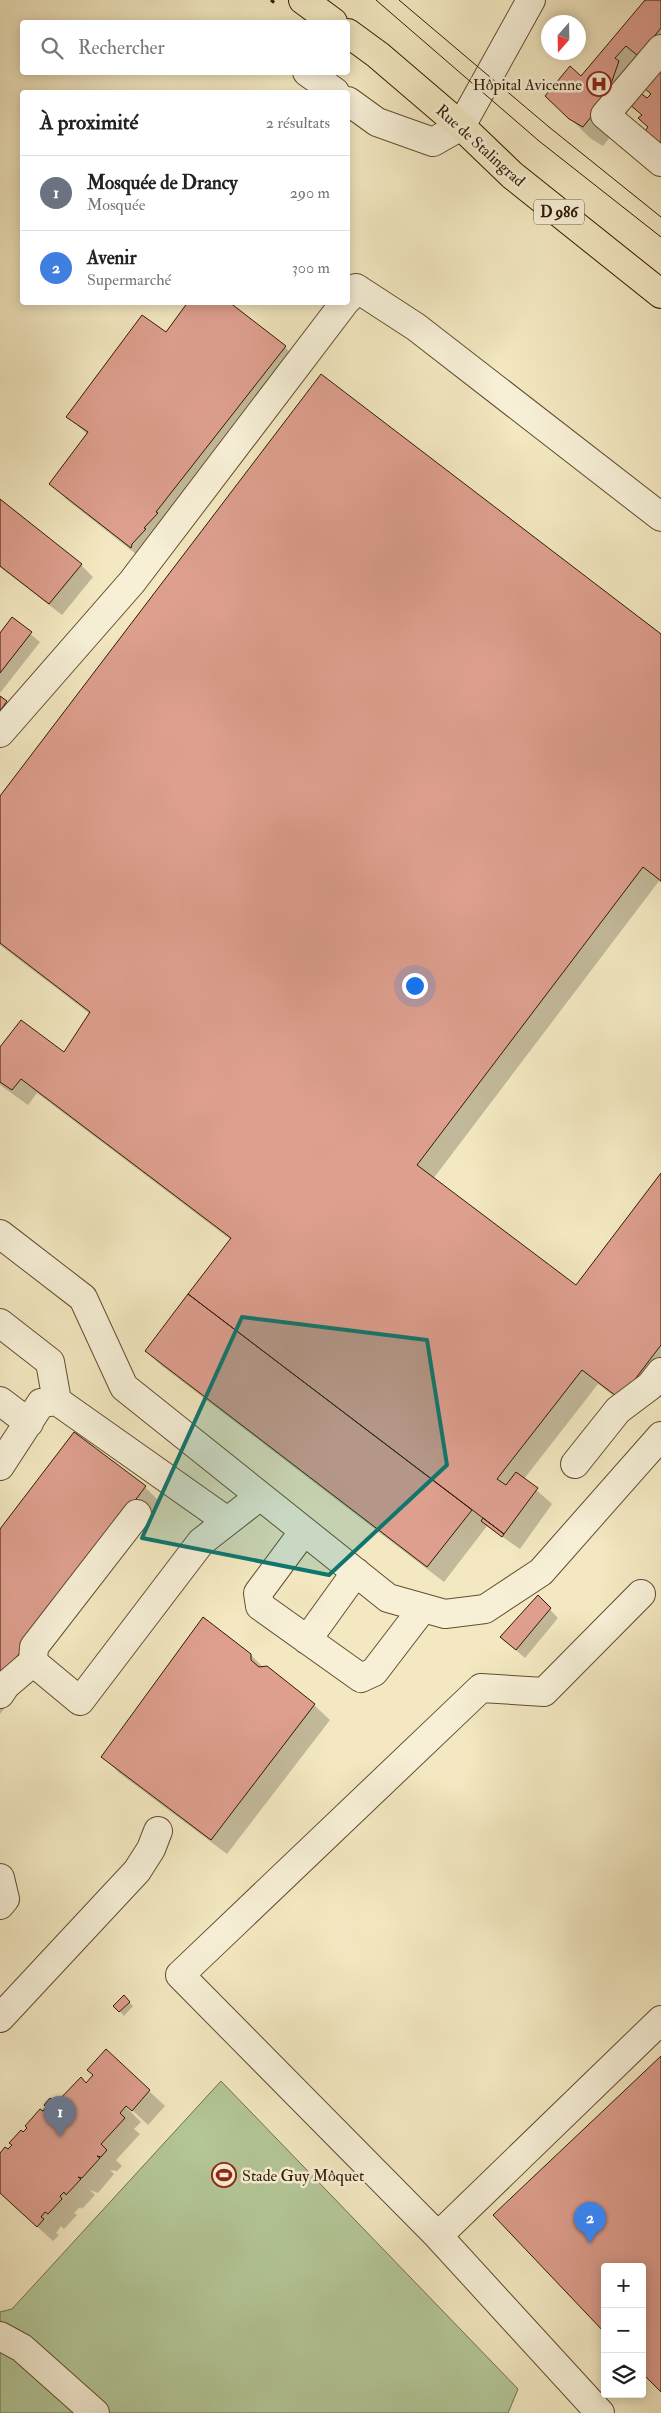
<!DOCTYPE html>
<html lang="fr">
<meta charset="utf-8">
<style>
:root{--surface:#fff;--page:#f2f2f2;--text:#222;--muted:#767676;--line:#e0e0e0;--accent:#db2777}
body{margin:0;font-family:"IM FELL Double Pica",serif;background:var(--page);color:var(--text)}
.controls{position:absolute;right:15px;bottom:15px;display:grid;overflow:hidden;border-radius:5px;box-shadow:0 2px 12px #0003}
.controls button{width:45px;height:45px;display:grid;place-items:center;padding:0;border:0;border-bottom:1px solid var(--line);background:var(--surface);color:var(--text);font:25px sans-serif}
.compass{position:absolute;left:541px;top:15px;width:45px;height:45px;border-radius:50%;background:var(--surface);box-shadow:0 2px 12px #0003;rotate:200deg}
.you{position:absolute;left:414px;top:985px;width:18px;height:18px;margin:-12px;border:4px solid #fff;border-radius:50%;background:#1a73e8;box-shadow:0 0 0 8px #1a73e833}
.badge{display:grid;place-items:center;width:32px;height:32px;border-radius:50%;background:var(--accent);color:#fff;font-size:16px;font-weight:700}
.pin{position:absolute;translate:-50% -41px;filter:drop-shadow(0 1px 2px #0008)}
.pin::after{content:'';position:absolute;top:26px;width:18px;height:15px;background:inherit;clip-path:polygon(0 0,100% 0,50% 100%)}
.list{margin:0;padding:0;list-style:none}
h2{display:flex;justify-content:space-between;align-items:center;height:65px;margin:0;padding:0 20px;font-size:21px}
h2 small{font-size:16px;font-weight:400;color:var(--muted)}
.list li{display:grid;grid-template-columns:32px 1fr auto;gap:15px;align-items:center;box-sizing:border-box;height:75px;padding:0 20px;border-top:1px solid var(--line)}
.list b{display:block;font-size:19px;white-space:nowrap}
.list p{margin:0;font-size:16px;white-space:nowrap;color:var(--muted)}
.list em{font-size:16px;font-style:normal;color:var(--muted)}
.icon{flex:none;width:28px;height:28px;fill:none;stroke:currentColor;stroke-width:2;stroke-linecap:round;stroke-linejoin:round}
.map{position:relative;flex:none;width:661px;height:2413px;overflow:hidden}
.search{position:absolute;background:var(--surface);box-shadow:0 2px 12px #0003;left:20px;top:20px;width:330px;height:55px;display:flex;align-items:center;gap:12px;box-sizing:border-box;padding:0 18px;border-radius:5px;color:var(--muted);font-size:19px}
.panel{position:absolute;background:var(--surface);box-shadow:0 2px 12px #0003;left:20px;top:90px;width:330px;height:215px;border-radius:5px}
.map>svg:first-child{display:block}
.green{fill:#b4c798;stroke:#72714c}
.shadow{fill:#0003}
.building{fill:#de9f8f;stroke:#311b00}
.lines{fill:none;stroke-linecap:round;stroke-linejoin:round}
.minor-casing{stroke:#624e30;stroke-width:30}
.major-casing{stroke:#311b00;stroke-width:30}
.path{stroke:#311b00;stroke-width:3;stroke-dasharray:4 2.5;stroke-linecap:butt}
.minor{stroke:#f7f0d7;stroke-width:28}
.major{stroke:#f3e8c1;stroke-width:28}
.tram{stroke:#311b00;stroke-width:1}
.marked{fill:#0f766e;fill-opacity:0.2;stroke:#0f766e;stroke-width:4;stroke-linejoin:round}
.labels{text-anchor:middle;stroke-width:5;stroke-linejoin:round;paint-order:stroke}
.shield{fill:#f7f0d7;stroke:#6c5b40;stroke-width:1}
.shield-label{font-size:15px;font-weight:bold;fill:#311b00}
.poi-label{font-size:16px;fill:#311b00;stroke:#f7f0d7;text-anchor:end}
.street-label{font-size:16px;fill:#311b00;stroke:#f7f0d7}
</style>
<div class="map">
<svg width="661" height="2413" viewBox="0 0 661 2413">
<rect width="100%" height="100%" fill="#f3e8c1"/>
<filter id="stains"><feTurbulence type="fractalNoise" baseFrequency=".004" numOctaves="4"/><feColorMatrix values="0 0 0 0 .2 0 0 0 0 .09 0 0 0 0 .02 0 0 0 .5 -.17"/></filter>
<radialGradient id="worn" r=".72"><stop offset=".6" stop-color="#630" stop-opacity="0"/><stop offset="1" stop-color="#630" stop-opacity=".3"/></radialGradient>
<path class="green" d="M221,2081L518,2389L508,2413H0V2312L12,2309Z"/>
<path class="shadow" d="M646,0H661V146L643,115L647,100L652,94L638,82L625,118L603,146L590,138L547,96L582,78Z
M166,333L284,346L299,361L146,562L66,499L50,483L88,435L67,416Z
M0,501L81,565L93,577L62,615L0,567Z
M12,619L40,642L0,693V635Z
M661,635V883L659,881L433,1179L576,1287L661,1175V1380L636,1413L598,1384L524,1479L552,1504L520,1549L487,1526L444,1582L162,1366L146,1351L231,1240L37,1093L28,1105L0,1085V1049L65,1053L90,1014L0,945V798Z
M0,698L15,711L0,730Z
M145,1487L160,1502L0,1714V1531Z
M538,1597L558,1618L525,1658L501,1637Z
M251,1655L264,1668L314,1705L330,1720L227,1854L118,1772L103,1756Z
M124,1997L133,2006L124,2016L115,2006Z
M106,2051L165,2106L148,2125L128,2106L126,2107L141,2122L134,2129L140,2134L116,2160L122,2166L117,2171L110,2170L114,2174L98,2193L90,2190L95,2195L82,2209L80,2207L74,2213L77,2215L64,2229L61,2226L56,2233L59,2235L53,2241L0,2193V2155L8,2151L43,2113L86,2084L94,2076Z"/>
<path class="building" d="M645,0H661V28L638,56L626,46L615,58L619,61L606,98L583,127L569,119L545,96L570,66L581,76Z
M661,66V144L645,131L648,127L638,118L642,115L629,104L639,92L647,98L651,94L643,87Z
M188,302H229L286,346L156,512L158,513L144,528L146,529L132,544L131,548L49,484L88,432L66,417L142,315L166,332Z
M321,374L661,634V881L643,867L417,1165L576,1285L661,1173V1345L620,1399L582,1370L497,1479L506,1485L516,1472L538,1488L504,1534L188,1294L231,1238L21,1079L12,1090L0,1082V1047L21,1020L64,1052L90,1012L0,943V796Z
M0,499L82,564L49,604L0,566Z
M12,617L32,632L0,673V633Z
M0,696L7,701L0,711Z
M188,1294L472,1510L427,1567L145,1351Z
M74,1432L146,1486L0,1679V1529Z
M483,1518L504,1534L502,1537L481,1521Z
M538,1595L551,1608L516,1650L500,1637Z
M203,1617L251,1654V1660L259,1667L267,1666L315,1704L211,1840L101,1757Z
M124,1995L130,2002L119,2012L113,2006Z
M106,2049L150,2090L132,2111L126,2106L120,2113L125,2118L101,2144L107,2150L101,2157L97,2156L100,2158L82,2178L78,2177L81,2179L66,2195L64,2192L60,2196L62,2199L48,2214L45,2212L41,2217L44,2219L37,2227L0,2193V2153L5,2147L8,2149L12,2145L9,2143L21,2130L23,2132L27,2128L25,2126L40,2109L43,2111L46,2107L44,2105L50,2098L56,2103L81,2077L86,2083L93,2075L87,2070Z
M661,2056V2392L642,2373V2267H605V2333L493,2215Z"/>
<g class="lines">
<defs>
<path id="minor" d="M661,49L605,115L661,162
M307,72L335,92
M348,101L377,122L433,142L461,126L531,0
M348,299L356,288L416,327L661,517
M0,733L132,582L345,302
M0,1234L83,1298L124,1387L388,1598L445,1614L485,1609L541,1572L661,1436
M0,1323L50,1362L57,1401
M0,1401L29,1423
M575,1464L618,1410L650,1386L661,1372
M0,1466L41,1403L57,1401L227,1521
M137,1514L34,1647L33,1662L80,1701L201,1542L260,1496
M304,1531L258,1593L260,1606L361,1678L374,1672L423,1608
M307,1640L356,1572
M0,1694L6,1685L33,1662
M0,1878L5,1899L0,1905
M0,2018L137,1871L151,1849L158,1831
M438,2236L661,2020
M0,2336L22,2348L95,2413
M600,2413L438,2236L180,1975L481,1688L544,1692L641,1594"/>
<path id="major" d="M303,0L333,22
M348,33L378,55L461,126L512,175L661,294"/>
</defs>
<use href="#minor" class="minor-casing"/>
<use href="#major" class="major-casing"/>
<path class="path" d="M271,0L276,4"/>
<use href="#minor" class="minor"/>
<use href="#major" class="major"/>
<path class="tram" d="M376,0L539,141L661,237
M399,0L549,127L661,217"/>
</g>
<path class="marked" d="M242,1317L427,1340L447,1465L329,1575L142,1538Z"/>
<defs>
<symbol id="hospital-ring" viewBox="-11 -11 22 22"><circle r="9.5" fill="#f7f0d7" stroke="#8f2418" stroke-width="1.5"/><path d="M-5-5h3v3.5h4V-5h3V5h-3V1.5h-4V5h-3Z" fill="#8f2418"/></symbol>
<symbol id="stadium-ring" viewBox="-11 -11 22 22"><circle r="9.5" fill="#f7f0d7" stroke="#8f2418" stroke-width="1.5"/><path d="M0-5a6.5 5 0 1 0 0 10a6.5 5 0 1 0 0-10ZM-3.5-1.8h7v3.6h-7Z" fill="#8f2418"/></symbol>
</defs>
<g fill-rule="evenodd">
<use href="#hospital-ring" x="585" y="70" width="28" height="28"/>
<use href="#stadium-ring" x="210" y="2161" width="28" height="28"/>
</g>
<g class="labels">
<rect class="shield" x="534" y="199.5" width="50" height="25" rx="4"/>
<g class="shield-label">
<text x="559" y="217">D 986</text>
</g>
<g class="poi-label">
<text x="582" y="90">Hôpital Avicenne</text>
<text x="242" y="2181" text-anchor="start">Stade Guy Môquet</text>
</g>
<g class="street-label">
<text transform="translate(481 145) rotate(42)" y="6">Rue de Stalingrad</text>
</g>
</g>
<rect width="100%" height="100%" filter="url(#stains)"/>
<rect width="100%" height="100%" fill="url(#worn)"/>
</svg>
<div class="controls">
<button>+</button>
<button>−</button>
<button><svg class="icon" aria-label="layers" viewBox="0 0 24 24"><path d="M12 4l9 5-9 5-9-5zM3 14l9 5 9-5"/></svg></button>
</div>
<svg class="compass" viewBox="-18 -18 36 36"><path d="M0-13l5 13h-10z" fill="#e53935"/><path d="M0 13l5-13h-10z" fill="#767676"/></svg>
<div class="you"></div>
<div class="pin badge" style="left:60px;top:2137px;background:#6b7280">1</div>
<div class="pin badge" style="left:590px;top:2243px;background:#3f7fe0">2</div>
<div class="search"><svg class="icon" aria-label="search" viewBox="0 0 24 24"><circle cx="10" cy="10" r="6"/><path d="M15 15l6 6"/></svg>Rechercher</div>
<section class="panel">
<h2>À proximité<small>2 résultats</small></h2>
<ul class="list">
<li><span class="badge" style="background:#6b7280">1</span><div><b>Mosquée de Drancy</b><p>Mosquée</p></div><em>290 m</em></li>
<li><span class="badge" style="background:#3f7fe0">2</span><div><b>Avenir</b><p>Supermarché</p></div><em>300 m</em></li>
</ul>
</section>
</div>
